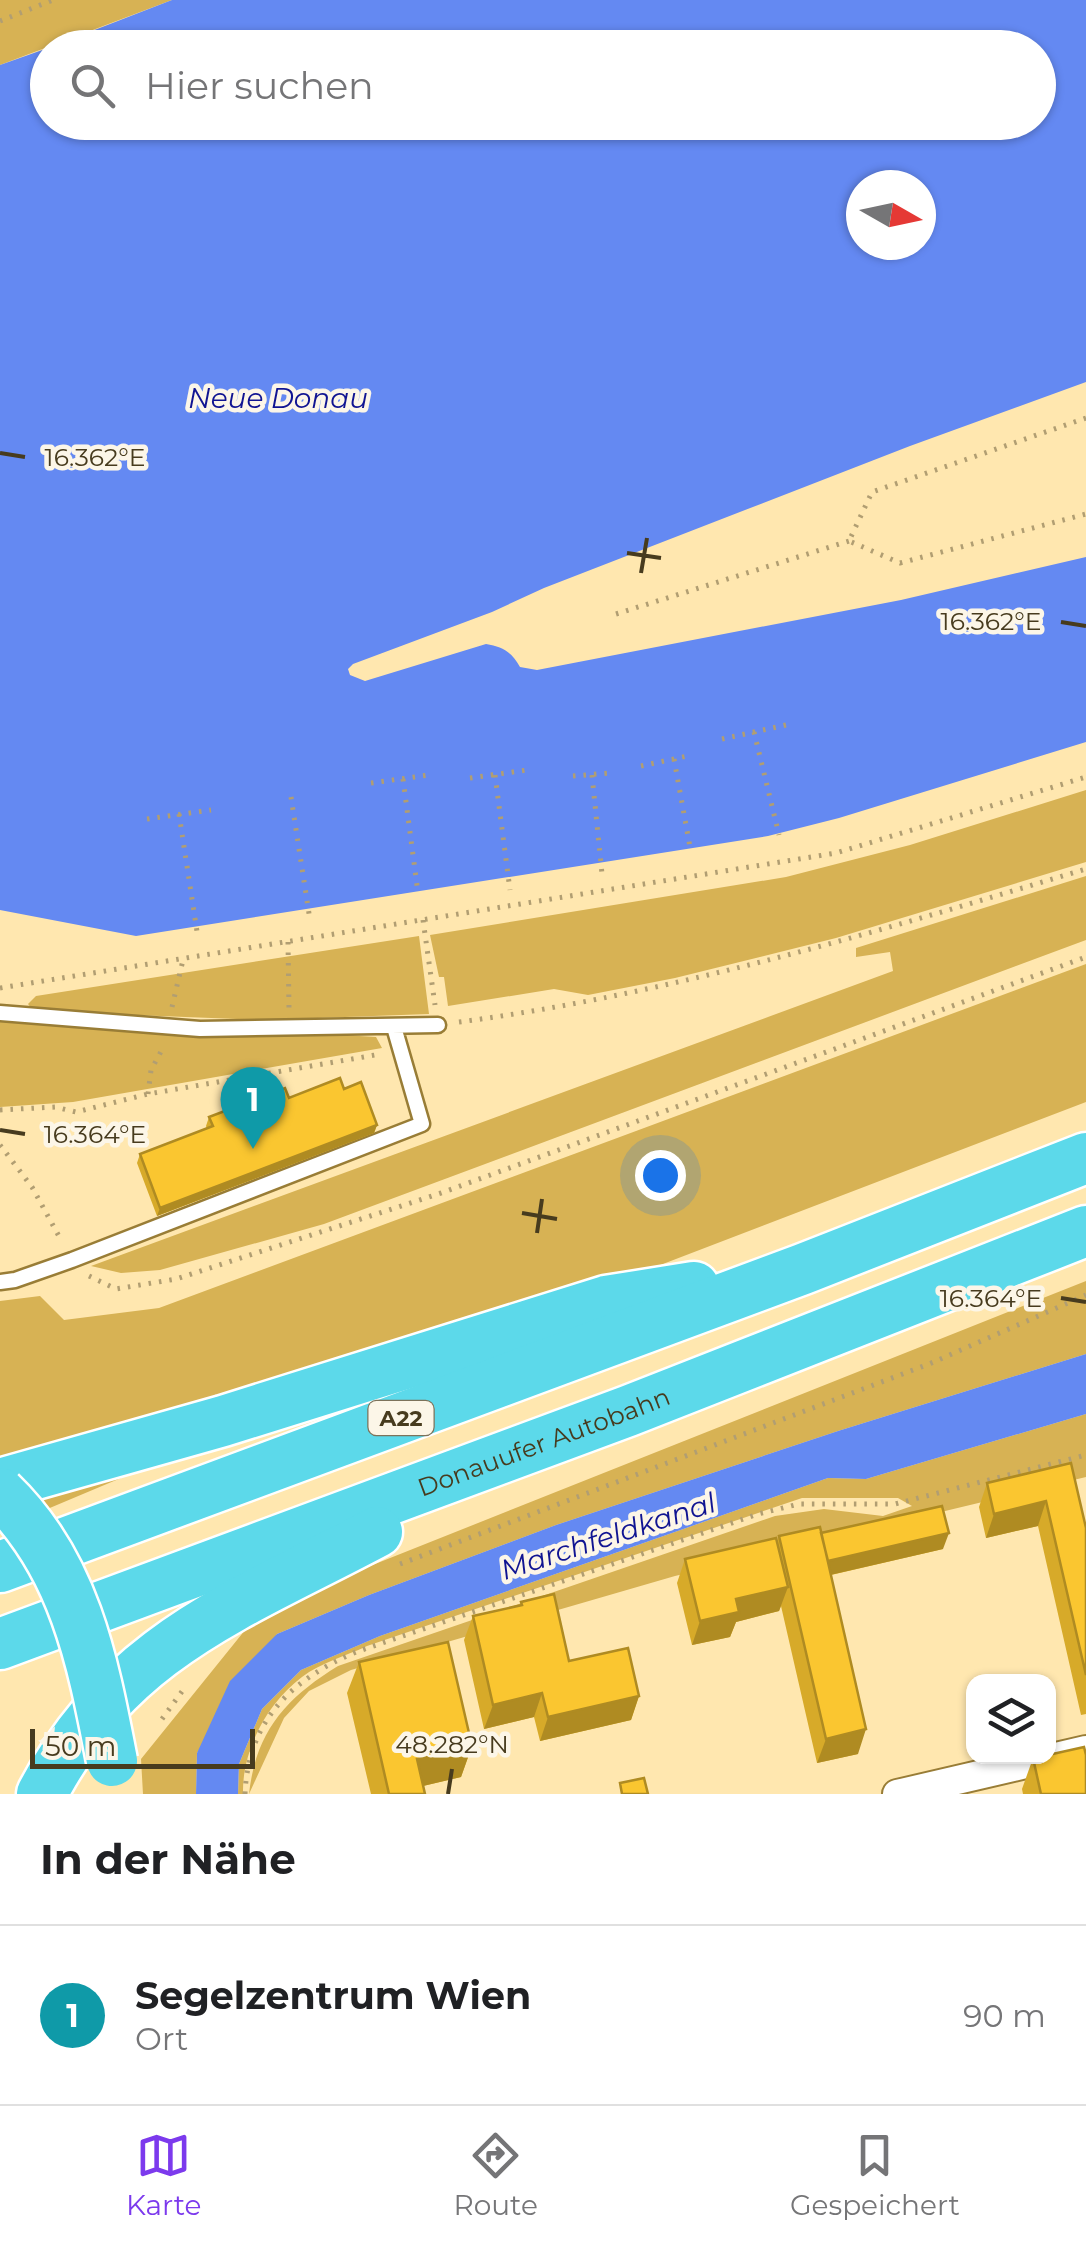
<!DOCTYPE html>
<html lang="de">
<meta charset="utf-8">
<style>
:root{--surface:#fff;--page:#f2f2f2;--text:#202124;--muted:#757577;--line:#e0e0e0;--accent:#7c3aed}
body{margin:0;font-family:Montserrat,sans-serif;background:var(--page);color:var(--text)}
.controls{position:absolute;right:30px;bottom:30px;display:grid;overflow:hidden;border-radius:20px;box-shadow:0 2px 8px #0004}
.controls button{width:90px;height:90px;display:grid;place-items:center;padding:0;border:0;border-bottom:2px solid var(--line);background:var(--surface);color:var(--text);font:50px sans-serif}
.compass{position:absolute;left:846px;top:170px;width:90px;height:90px;border-radius:50%;background:var(--surface);box-shadow:0 2px 8px #0004;rotate:99deg}
.scale{position:absolute;left:30px;bottom:25px;width:225px;box-sizing:border-box;padding-left:10px;border:5px solid #473b1e;border-top:0;font-size:28px;line-height:35px;white-space:nowrap;color:#473b1e;-webkit-text-stroke:8px #fcf6e8;paint-order:stroke}
.you{position:absolute;left:660px;top:1175px;width:35px;height:35px;margin:-25px;border:8px solid #fff;border-radius:50%;background:#1a73e8;box-shadow:0 0 0 15px #1a73e833}
.badge{display:grid;place-items:center;width:65px;height:65px;border-radius:50%;background:var(--accent);color:#fff;font-size:32px;font-weight:700}
.pin{position:absolute;translate:-50% -82px;filter:drop-shadow(0 2px 5px #0008)}
.pin::after{content:'';position:absolute;top:52px;width:35px;height:30px;background:inherit;clip-path:polygon(0 0,100% 0,50% 100%)}
.list{margin:0;padding:0;list-style:none}
h2{display:flex;justify-content:space-between;align-items:center;height:130px;margin:0;padding:0 40px;font-size:42px}
h2 small{font-size:32px;font-weight:400;color:var(--muted)}
.list li{display:grid;grid-template-columns:65px 1fr auto;gap:30px;align-items:center;box-sizing:border-box;height:180px;padding:0 40px;border-top:2px solid var(--line)}
.list b{display:block;font-size:38px;white-space:nowrap}
.list p{margin:0;font-size:32px;white-space:nowrap;color:var(--muted)}
.list em{font-size:32px;font-style:normal;color:var(--muted)}
.icon{flex:none;width:55px;height:55px;fill:none;stroke:currentColor;stroke-width:2;stroke-linecap:round;stroke-linejoin:round}
.map{position:relative;flex:none;width:1086px;height:1794px;overflow:hidden}
.search{position:absolute;background:var(--surface);box-shadow:0 2px 8px #0004;left:30px;right:30px;top:30px;height:110px;display:flex;align-items:center;gap:25px;box-sizing:border-box;padding:0 35px;border-radius:55px;color:var(--muted);font-size:38px}
.sheet{height:310px;background:var(--surface)}
nav{display:flex;justify-content:space-around;align-items:center;box-sizing:border-box;height:140px;border-top:2px solid var(--line);background:var(--surface);font-size:28px;color:var(--muted)}
nav a{display:grid;justify-items:center;gap:5px}
nav .on{color:var(--accent)}
.map>svg:first-child{display:block}
.green{fill:#d7b254}
.water{fill:#6489f2;fill-rule:evenodd}
.lines{fill:none;stroke-linecap:round;stroke-linejoin:round}
.lane-casing{stroke:#997d36;stroke-width:19}
.street-casing{stroke:#997d36;stroke-width:32}
.highway-casing{stroke:#fff;stroke-width:55}
.path{stroke:#b19e72;stroke-width:5;stroke-dasharray:2.5 8;stroke-linecap:butt}
.lane{stroke:#fff;stroke-width:14}
.street{stroke:#fff;stroke-width:28}
.highway{stroke:#5cd9ea;stroke-width:50}
.highway-bridge-casing{stroke:#fff;stroke-width:55;stroke-linecap:butt}
.highway-bridge{stroke:#5cd9ea;stroke-width:50}
.wall{fill:#d7aa29}
.shaded-wall{fill:#af8b22}
.building{fill:#fac630;stroke:#af8b22;stroke-width:2.5}
.ticks{fill:none;stroke:#473b1e;stroke-width:4}
.labels{text-anchor:middle;stroke-width:9;stroke-linejoin:round;paint-order:stroke}
.shield{fill:#fcf6e8;stroke:#7d735b;stroke-width:2.5}
.shield-label{font-size:22px;font-weight:bold;fill:#473b1e}
.street-label{font-size:25px;fill:#473b1e;stroke:#fcf6e8}
.water-label{font-size:28px;font-style:italic;fill:#101492;stroke:#fcf6e8}
.ticks-label{font-size:25px;text-anchor:middle;fill:#473b1e;stroke:#fcf6e8;stroke-width:9;stroke-linejoin:round;paint-order:stroke}
</style>
<div class="map">
<svg width="1086" height="1794" viewBox="0 0 1086 1794">
<rect width="100%" height="100%" fill="#ffe7af"/>
<path class="green" d="M0,0H172L0,65Z
M1086,790V862L836,938L675,978L588,995L554,989L448,1006L444,977H439L430,935L786,877L910,845Z
M1086,876V940L324,1224L160,1270L121,1273L91,1266L893,971L890,952L856,957V948Z
M419,936L429,1014L261,1020L34,1011L28,1004L36,996Z
M1086,964V1102L629,1277L0,1460V1301L40,1296L64,1320L159,1308Z
M0,1021L193,1037L326,1034L376,1037L382,1048L73,1102L0,1107Z
M1086,1281V1354L838,1431L556,1525L369,1595L277,1634L197,1753L196,1794H143L141,1759L262,1609Z
M1086,1414V1477L675,1576L351,1670L309,1691L284,1718L249,1794C256,1731 286,1698 338,1666L775,1516L824,1509L883,1516L912,1506L898,1498H802L367,1646C346,1656 320,1663 302,1677C266,1704 242,1751 243,1794H238L239,1764L262,1709L301,1670L380,1636L828,1478L866,1479Z
M178,1454L45,1510L33,1495Z"/>
<path class="water" d="M172,0H1086V382L910,446L544,588L492,612L353,664L348,669L350,675L365,681L486,644C503,647 512,652 520,667L537,670L901,600L1086,557V742L839,818L768,836L136,936L0,910V65L48,48V122H1038V48H48ZM861,185H921V245H861Z
M1086,1354V1414L866,1479L828,1478L380,1636L301,1670L262,1709L239,1764L238,1794H196L197,1753L230,1681L277,1634L369,1595L556,1525L838,1431Z"/>
<g class="lines">
<defs>
<path id="lane" d="M0,1013L200,1029L438,1025
M0,1282L15,1280L72,1260L422,1124L394,1027"/>
<path id="street" d="M897,1794L1086,1750"/>
<g id="highway">
<path d="M0,1484L223,1421L606,1301L694,1287"/>
<path d="M0,1567L803,1269L1086,1158"/>
<path id="s1" d="M0,1644L628,1411L1086,1231"/>
<path d="M42,1794C118,1646 240,1605 377,1532"/>
</g>
</defs>
<use href="#lane" class="lane-casing"/>
<use href="#street" class="street-casing"/>
<use href="#highway" class="highway-casing"/>
<path class="path" d="M0,21L53,0
M1086,418L872,492L849,541L900,563L1086,514
M616,614L849,541
M754,732L779,835
M722,739L786,725
M674,759L690,847
M641,766L692,755
M495,775L510,890
M592,775L602,874
M573,776L610,773
M470,778L527,770
M403,779L418,893
M371,783L429,775
M291,797L310,920
M179,814L198,938
M147,819L211,810
M423,920L435,1005
M288,942L289,1009
M0,988L836,853L1086,777
M172,1007L183,960
M459,1022C673,994 879,931 1086,869
M148,1094L151,1070L164,1046
M0,1110L55,1107L76,1112L148,1094L381,1054
M0,1145L32,1187L61,1240
M89,1276L116,1289L176,1279L441,1193L1086,957
M400,1564L929,1364L1086,1295
M162,1719L183,1690
M245,1794C248,1720 292,1679 356,1652L758,1514L799,1504H895L1086,1455"/>
<use href="#lane" class="lane"/>
<use href="#street" class="street"/>
<use href="#highway" class="highway"/>
<defs>
<path id="highway-bridge" d="M0,1493C75,1565 93,1663 112,1761"/>
</defs>
<use href="#highway-bridge" class="highway-bridge-casing"/>
<use href="#highway-bridge" class="highway-bridge"/>
</g>
<path class="wall" d="M344,1089L377,1125L374,1133L157,1216L137,1163L140,1154L207,1129L206,1126L209,1117L289,1098Z
M1071,1463L1086,1528V1714L1081,1715L1038,1526L986,1538L979,1507L987,1483Z
M821,1533L943,1549L831,1575L858,1754L817,1763L781,1606L779,1611L736,1622L730,1637L692,1645L677,1583L685,1559L777,1542L779,1536Z
M521,1602L569,1661L639,1696L631,1720L540,1741L534,1717L484,1729L464,1640L473,1616L520,1606Z
M359,1662L472,1746L461,1777L423,1786L425,1794H371L347,1693Z
M1033,1758L1086,1794H1023L1022,1789Z"/>
<path class="shaded-wall" d="M377,1125L374,1133L157,1216L160,1208Z
M1046,1501L1038,1526L986,1538L994,1514Z
M949,1533L943,1549L817,1578L823,1562Z
M788,1587L779,1611L736,1622L730,1637L692,1645L700,1621L736,1599Z
M542,1693L534,1717L484,1729L493,1705Z
M639,1696L631,1720L540,1741L548,1717Z
M866,1729L858,1754L817,1763L826,1739Z
M472,1746L461,1777L406,1790L417,1759Z"/>
<path class="building" d="M340,1078L344,1089L361,1082L377,1125L160,1208L140,1154L213,1126L209,1117L285,1088L289,1098Z
M1071,1463L1086,1528V1675L1046,1501L994,1514L987,1483Z
M942,1506L949,1533L828,1561L821,1533Z
M820,1527L866,1729L826,1739L779,1536Z
M776,1538L788,1587L736,1599L739,1612L700,1621L685,1559Z
M554,1594L569,1661L628,1648L639,1696L548,1717L542,1693L493,1705L473,1616L522,1605L521,1602Z
M448,1642L472,1746L417,1759L425,1794H389L359,1662Z
M1084,1747L1086,1755V1794H1041L1033,1758L1048,1756V1755Z
M644,1778L648,1794H622L620,1783Z"/>
<path class="ticks" d="M0,453L25,457M627,553L661,558M641,573L647,538M1061,622L1086,626M0,1130L25,1134M522,1213L557,1219M537,1233L542,1199M1061,1298L1086,1302M448,1794L452,1769"/>
<g class="labels">
<rect class="shield" x="368.5" y="1401" width="65" height="34" rx="8"/>
<g class="shield-label">
<text x="401" y="1426">A22</text>
</g>
<g class="street-label">
<text dy="9" stroke="none"><textPath href="#s1" startOffset="580">Donauufer Autobahn</textPath></text>
</g>
<g class="water-label">
<text x="278" y="408">Neue Donau</text>
<text transform="translate(608 1536) rotate(-18)" y="10">Marchfeldkanal</text>
</g>
</g>
<g class="ticks-label">
<text x="95" y="466">16.362°E</text>
<text x="991" y="630">16.362°E</text>
<text x="95" y="1143">16.364°E</text>
<text x="991" y="1307">16.364°E</text>
<text x="452" y="1753">48.282°N</text>
</g>
</svg>
<div class="controls">
<button><svg class="icon" aria-label="layers" viewBox="0 0 24 24"><path d="M12 4l9 5-9 5-9-5zM3 14l9 5 9-5"/></svg></button>
</div>
<svg class="compass" viewBox="-18 -18 36 36"><path d="M0-13l5 13h-10z" fill="#e53935"/><path d="M0 13l5-13h-10z" fill="#757577"/></svg>
<div class="scale">50 m</div>
<div class="you"></div>
<div class="pin badge" style="left:253px;top:1149px;background:#0f9aa8">1</div>
<div class="search"><svg class="icon" aria-label="search" viewBox="0 0 24 24"><circle cx="10" cy="10" r="6"/><path d="M15 15l6 6"/></svg>Hier suchen</div>
</div>
<section class="sheet">
<h2>In der Nähe<small></small></h2>
<ul class="list">
<li><span class="badge" style="background:#0f9aa8">1</span><div><b>Segelzentrum Wien</b><p>Ort</p></div><em>90 m</em></li>
</ul>
</section>
<nav>
<a class="on"><svg class="icon" aria-label="map" viewBox="0 0 24 24"><path d="M3 6l6-2 6 2 6-2v14l-6 2-6-2-6 2zM9 4v14M15 6v14"/></svg>Karte</a>
<a><svg class="icon" aria-label="directions" viewBox="0 0 24 24"><path d="M12 3l9 9-9 9-9-9zM9 14v-3h6M13 9l2 2-2 2"/></svg>Route</a>
<a><svg class="icon" aria-label="saved" viewBox="0 0 24 24"><path d="M7 4h10v16l-5-4-5 4z"/></svg>Gespeichert</a>
</nav>
